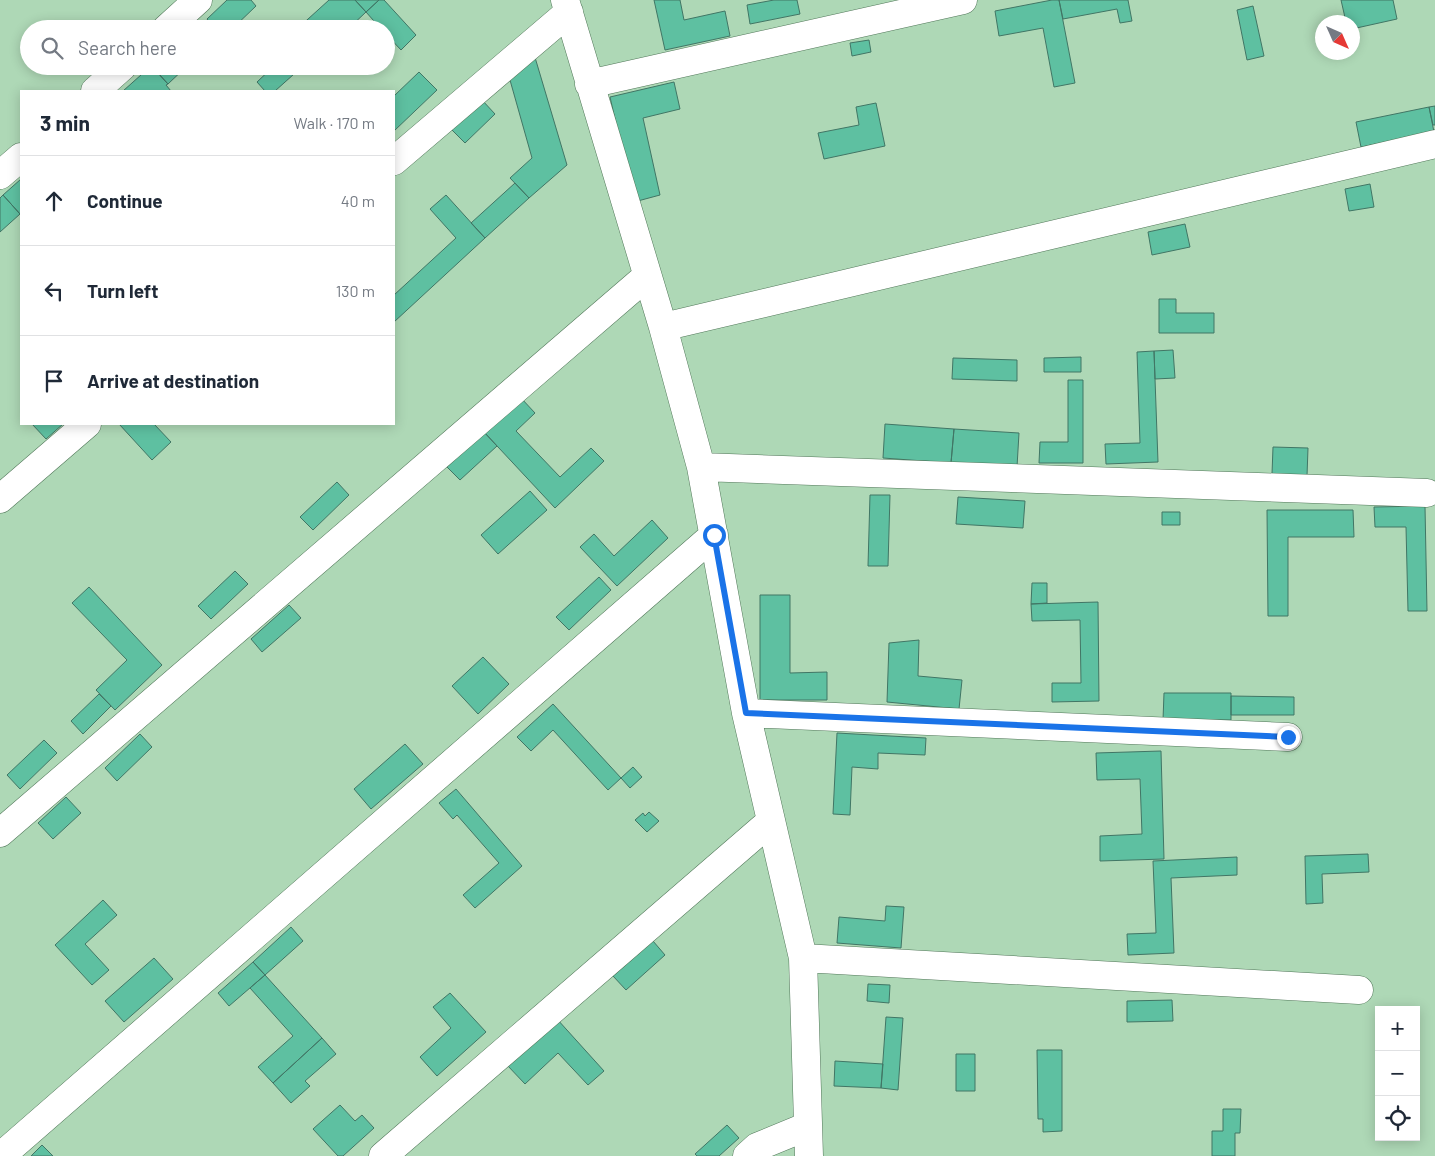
<!DOCTYPE html>
<meta charset="utf-8">
<style>
:root{--surface:#fff;--page:#f2f2f3;--text:#1f2937;--muted:#747a83;--line:#e0e1e3}
body{margin:0;font-family:Barlow,sans-serif;background:var(--page);color:var(--text)}
.controls{position:absolute;right:15px;bottom:15px;display:grid;overflow:hidden;border-radius:0px;box-shadow:0 2px 12px #0003}
.controls button{width:45px;height:45px;display:grid;place-items:center;padding:0;border:0;border-bottom:1px solid var(--line);background:var(--surface);color:var(--text);font:25px sans-serif}
.compass{position:absolute;left:1315px;top:15px;width:45px;height:45px;border-radius:50%;background:var(--surface);box-shadow:0 2px 12px #0003;rotate:135deg}
.stop{position:absolute;width:15px;height:15px;margin:-11px;border:4px solid #1a73e8;border-radius:50%;background:#fff}
.stop.end{background:#1a73e8;border-color:#fff;box-shadow:0 1px 5px #0008}
.list{margin:0;padding:0;list-style:none}
h2{display:flex;justify-content:space-between;align-items:center;height:65px;margin:0;padding:0 20px;font-size:21px}
h2 small{font-size:16px;font-weight:400;color:var(--muted)}
.list li{display:grid;grid-template-columns:32px 1fr auto;gap:15px;align-items:center;box-sizing:border-box;height:90px;padding:0 20px;border-top:1px solid var(--line)}
.list b{display:block;font-size:19px;white-space:nowrap}
.list em{font-size:16px;font-style:normal;color:var(--muted)}
.icon{flex:none;width:28px;height:28px;fill:none;stroke:currentColor;stroke-width:2;stroke-linecap:round;stroke-linejoin:round}
.map{position:relative;flex:none;width:1435px;height:1156px;overflow:hidden}
.search{position:absolute;background:var(--surface);box-shadow:0 2px 12px #0003;left:20px;top:20px;width:375px;height:55px;display:flex;align-items:center;gap:12px;box-sizing:border-box;padding:0 18px;border-radius:28px;color:var(--muted);font-size:19px}
.panel{position:absolute;background:var(--surface);box-shadow:0 2px 12px #0003;left:20px;top:90px;width:375px;height:335px;border-radius:0px}
.map>svg:first-child{display:block}
.building{fill:#5ec0a1;stroke:#417665}
.lines{fill:none;stroke-linecap:round;stroke-linejoin:round}
.minor-casing{stroke:#517759;stroke-width:29}
.minor{stroke:#fff;stroke-width:28}
.route{stroke:#1a73e8;stroke-width:6}
</style>
<div class="map">
<svg width="1435" height="1156" viewBox="0 0 1435 1156">
<rect width="100%" height="100%" fill="#aed8b6"/>
<path class="building" d="M227,0H251L256,6L232,29H215L207,19Z
M329,0H355L366,12L348,29H297Z
M355,0H379L366,12Z
M379,0H384L416,35L401,50L386,34V29H381L366,12Z
M654,0H680L684,20L725,11L730,36L665,50Z
M774,0H797L800,14L750,24L747,5Z
M1052,0H1059L1075,83L1054,87L1043,28L999,36L995,11Z
M1059,0H1128L1132,21L1120,23L1117,9L1063,19Z
M1341,0H1393L1397,19L1352,29V22H1346Z
M1253,6L1264,56L1247,60L1237,10Z
M201,21L208,29H193Z
M869,40L871,52L852,56L850,43Z
M534,54L567,165L529,198L510,178L532,158L508,73Z
M151,66L168,84L166,85L171,91H123Z
M152,66H187L168,84Z
M274,66H303L275,91H265L257,82Z
M419,72L437,90L394,131V96Z
M674,82L680,109L643,118L660,195L634,202L610,97Z
M482,100L495,114L465,143L451,129Z
M876,103L885,146L824,159L818,133L859,125L856,107Z
M1435,106V125H1433L1429,107Z
M1429,107L1434,132L1361,147L1356,122Z
M21,179V213L20,214L3,195Z
M515,183L529,198L485,238L471,223Z
M1370,184L1374,207L1349,211L1345,189Z
M3,195L20,214L0,232V198Z
M446,195L485,238L394,322V295L456,238L430,209Z
M1185,224L1190,247L1152,255L1148,232Z
M1159,299H1176V313H1214V333H1159Z
M1173,350L1175,378L1155,379L1154,351Z
M1154,351L1158,462L1106,464L1105,444L1140,443L1137,352Z
M1081,357V372H1044V358Z
M953,358L1017,360V381L952,379Z
M1068,380H1083V463H1039L1040,442H1068Z
M521,398L535,413L516,431L560,477L591,448L604,461L555,508L484,432Z
M32,424H63L46,439Z
M119,424H154L171,442L152,460Z
M885,424L954,429L951,463L883,458Z
M954,429L1019,433L1017,467L951,463Z
M484,432L497,446L460,480L447,467Z
M1273,447L1308,448L1307,476L1272,474Z
M337,482L349,495L313,530L300,517Z
M530,491L547,510L498,554L481,535Z
M870,495H890L888,566H868Z
M958,497L1025,501L1023,528L956,524Z
M1425,506L1427,611H1408L1406,527H1375L1374,507Z
M1267,510H1353L1354,537H1288V616H1268Z
M1162,512H1180V525H1162Z
M652,520L668,538L617,586L580,547L594,534L614,556Z
M235,571L248,584L211,619L198,606Z
M599,577L611,590L569,630L556,617Z
M1032,583H1047V603L1031,604Z
M89,587L162,665L115,710L96,690L127,660L72,603Z
M760,595H790V673L827,672V700H760Z
M1098,602L1099,701L1052,702V683H1081L1080,620L1032,621L1031,604Z
M289,605L301,618L262,652L251,639Z
M919,640L918,676L962,680L959,709L887,702L889,643Z
M483,657L509,684L478,714L452,686Z
M1164,693H1231V720H1163Z
M99,694L111,706L83,734L71,721Z
M1231,696L1294,697V715H1231Z
M553,704L621,778L608,790L553,730L531,751L517,737Z
M837,733L926,738L925,755L878,753V769L852,767L850,815L833,814Z
M140,734L152,747L117,781L105,768Z
M44,740L57,753L20,789L7,775Z
M405,744L423,764L371,809L354,789Z
M1161,751L1164,859L1100,861V836L1142,834L1140,779L1097,780L1096,753Z
M633,767L642,777L630,788L621,778Z
M456,789L522,866L475,908L463,895L499,863L457,815L453,819L439,803Z
M66,797L81,813L53,839L38,823Z
M649,812L659,821L647,832L635,820L643,813L645,816Z
M1368,854L1369,872L1322,874L1323,903L1306,904L1305,856Z
M1237,857V875L1171,878L1174,953L1128,955L1127,934L1156,933L1153,861Z
M103,900L117,915L85,944L109,970L92,985L55,945Z
M886,906L904,907L901,948L837,943L839,917L885,921Z
M291,927L303,941L265,975L253,962Z
M653,941L665,955L626,990L613,976Z
M154,958L173,979L124,1022L105,1001Z
M253,962L265,975L229,1006L218,993Z
M265,975L322,1038L273,1083L258,1067L293,1036L250,988Z
M868,984L890,985L889,1003L867,1001Z
M450,993L486,1032L437,1076L420,1057L451,1028L433,1007Z
M1172,1000L1173,1021L1127,1022V1001Z
M886,1017L903,1018L898,1090L881,1088Z
M557,1019L604,1071L588,1085L558,1053L525,1084L507,1065Z
M322,1038L336,1054L305,1081L310,1086L291,1103L273,1083Z
M1037,1050H1062V1131L1043,1132V1119H1038Z
M956,1054H975V1091H956Z
M835,1061L883,1064L881,1088L834,1086Z
M340,1105L355,1121L362,1115L374,1128L343,1156H338L313,1129Z
M1223,1109H1241L1240,1133H1235V1156H1212V1131H1223Z
M727,1125L739,1138L719,1156H697L695,1154Z
M42,1145L53,1156H31Z"/>
<g class="lines">
<defs>
<path id="minor" d="M565,0L663,327L701,467L746,713L803,958L809,1156
M166,29L198,0
M589,84L963,0
M95,91L123,66
M394,161L569,12
M0,175L21,157
M663,327L1435,144
M701,467L1427,493
M0,499L87,424
M746,713L1288,737
M0,833L647,276
M803,958L1359,990
M1,1156L714,535
M383,1156L771,821
M747,1156L757,1147L808,1126"/>
</defs>
<use href="#minor" class="minor-casing"/>
<use href="#minor" class="minor"/>
</g>
<g class="lines">
<path class="route" d="M714,535L746,713L1288,737"/>
</g>
</svg>
<div class="controls">
<button>+</button>
<button>−</button>
<button><svg class="icon" aria-label="locate" viewBox="0 0 24 24"><circle cx="12" cy="12" r="6"/><path d="M12 2v4M12 18v4M2 12h4M18 12h4"/></svg></button>
</div>
<svg class="compass" viewBox="-18 -18 36 36"><path d="M0-13l5 13h-10z" fill="#e53935"/><path d="M0 13l5-13h-10z" fill="#747a83"/></svg>
<div class="stop" style="left:714px;top:535px"></div>
<div class="stop end" style="left:1288px;top:737px"></div>
<div class="search"><svg class="icon" aria-label="search" viewBox="0 0 24 24"><circle cx="10" cy="10" r="6"/><path d="M15 15l6 6"/></svg>Search here</div>
<section class="panel">
<h2>3 min<small>Walk · 170 m</small></h2>
<ul class="list">
<li><svg class="icon" aria-label="ahead" viewBox="0 0 24 24"><path d="M12 20V5M6 11l6-6 6 6"/></svg><div><b>Continue</b></div><em>40 m</em></li>
<li><svg class="icon" aria-label="left" viewBox="0 0 24 24"><path d="M17 20v-9H6M10 6l-5 5 5 5"/></svg><div><b>Turn left</b></div><em>130 m</em></li>
<li><svg class="icon" aria-label="arrive" viewBox="0 0 24 24"><path d="M6 21V4h12l-3 4 3 4H6"/></svg><div><b>Arrive at destination</b></div></li>
</ul>
</section>
</div>
